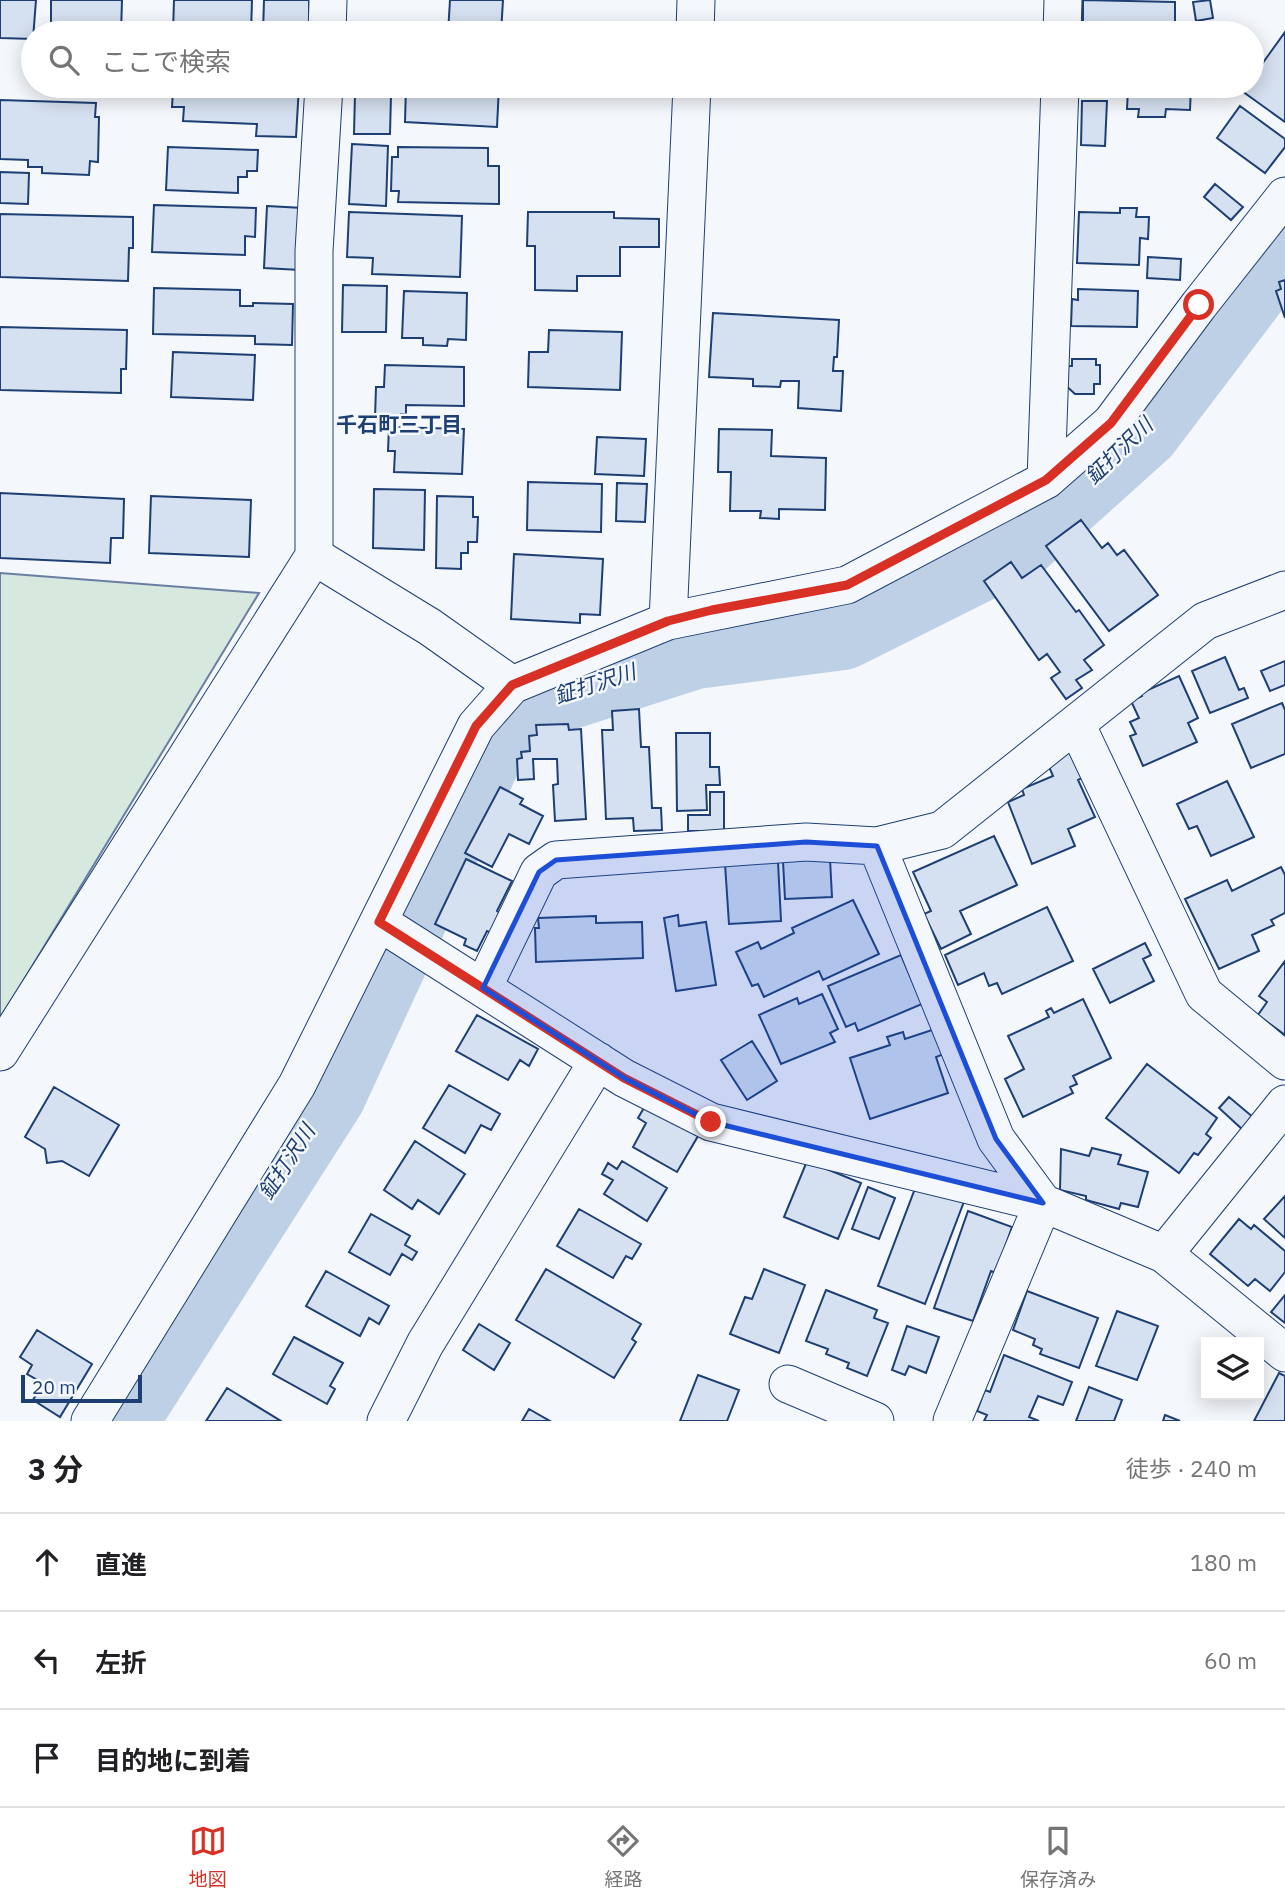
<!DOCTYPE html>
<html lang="ja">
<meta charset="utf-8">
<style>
:root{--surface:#fff;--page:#f2f2f2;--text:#202124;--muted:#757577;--line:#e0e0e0;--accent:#d93025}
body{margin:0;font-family:"IBM Plex Sans","Noto Sans JP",sans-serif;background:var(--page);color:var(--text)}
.controls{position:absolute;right:21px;bottom:21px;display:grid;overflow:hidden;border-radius:0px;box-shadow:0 4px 18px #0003}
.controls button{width:63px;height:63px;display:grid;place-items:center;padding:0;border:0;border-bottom:2px solid var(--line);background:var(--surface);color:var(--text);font:35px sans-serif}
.scale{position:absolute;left:21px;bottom:18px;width:121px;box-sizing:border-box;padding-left:7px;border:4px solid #1d3f73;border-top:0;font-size:19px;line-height:24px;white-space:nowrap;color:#1d3f73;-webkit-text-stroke:5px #f4f7fb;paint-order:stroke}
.stop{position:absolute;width:21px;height:21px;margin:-16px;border:5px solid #d93025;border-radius:50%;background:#fff}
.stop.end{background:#d93025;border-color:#fff;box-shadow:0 2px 7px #0008}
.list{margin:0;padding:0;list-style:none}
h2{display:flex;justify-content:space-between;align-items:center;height:91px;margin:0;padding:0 28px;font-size:30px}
h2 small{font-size:23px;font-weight:400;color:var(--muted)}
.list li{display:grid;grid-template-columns:46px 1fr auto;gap:21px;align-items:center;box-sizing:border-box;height:98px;padding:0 28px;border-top:2px solid var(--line)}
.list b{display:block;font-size:26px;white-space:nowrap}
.list em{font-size:23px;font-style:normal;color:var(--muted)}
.icon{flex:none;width:38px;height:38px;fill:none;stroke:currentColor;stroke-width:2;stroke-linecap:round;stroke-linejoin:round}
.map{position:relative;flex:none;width:1285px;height:1421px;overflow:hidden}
.search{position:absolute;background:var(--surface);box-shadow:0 4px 18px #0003;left:21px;right:21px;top:21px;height:77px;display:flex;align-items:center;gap:18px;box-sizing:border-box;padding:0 24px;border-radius:38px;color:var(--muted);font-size:26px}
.sheet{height:385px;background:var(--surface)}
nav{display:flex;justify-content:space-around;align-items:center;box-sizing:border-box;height:98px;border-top:2px solid var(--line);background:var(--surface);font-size:19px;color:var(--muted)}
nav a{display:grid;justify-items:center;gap:4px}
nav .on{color:var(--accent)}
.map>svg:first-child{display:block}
.green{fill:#d7e8df;stroke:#687fa3;stroke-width:2}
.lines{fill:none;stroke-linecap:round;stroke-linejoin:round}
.river{stroke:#bed0e5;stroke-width:74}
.building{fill:#d5e0f0;stroke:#1d3f73;stroke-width:2}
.minor-casing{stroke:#1d3f73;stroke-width:39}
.minor{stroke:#f4f7fb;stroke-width:37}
.route{stroke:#d93025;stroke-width:9}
.marked{fill:#1d4ed8;fill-opacity:0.2;stroke:#1d4ed8;stroke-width:5;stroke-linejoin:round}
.labels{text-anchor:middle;stroke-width:5;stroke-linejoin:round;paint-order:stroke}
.neighbourhood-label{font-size:21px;font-weight:bold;fill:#1d3f73;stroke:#f4f7fb}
.water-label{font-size:21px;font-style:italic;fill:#1d3f73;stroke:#f4f7fb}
</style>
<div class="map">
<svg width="1285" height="1421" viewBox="0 0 1285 1421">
<rect width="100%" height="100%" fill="#f4f7fb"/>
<path class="green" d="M0,573L259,593L0,1019Z"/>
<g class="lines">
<path class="river" d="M121,1421L329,1095L488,750L539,702L695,652L843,633L1015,547L1144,431L1285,245"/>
</g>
<path class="building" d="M0,0H36L33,39L0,38Z
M51,0H122L121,33H51Z
M174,0H252L251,33H173Z
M264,0H309V33H263Z
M450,0H503L501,33H448Z
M1083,0L1175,2V33H1083Z
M1210,0L1213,18L1196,21L1193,2Z
M1285,32V122L1242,91L1246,86H1252V78Z
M183,86H299L296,137L256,136L257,124L183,121L184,107H172L173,90L183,91Z
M406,86H429V88L445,90L446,86H499L497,127L405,122Z
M1106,86H1191L1190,110L1166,109L1165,117H1138L1139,109H1127L1128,89L1106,88Z
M355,94L391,95L390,134H354Z
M0,100L96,103L95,117H99L98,162L90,161L89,175L42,173V167H28V160L0,159Z
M1082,101H1107L1105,146L1081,145Z
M1240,106L1285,139V147L1265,173L1217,138Z
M352,144L388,146L386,206L349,204Z
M168,147L258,150L257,171H247V177H238V193L166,190Z
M398,147L488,148V166H499V204L398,202L399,191H391L392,157H398Z
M0,172L29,173L28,204L0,203Z
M1215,184L1243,207L1231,220L1204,197Z
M154,205L256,208L255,237L245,236V255L152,252Z
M267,206L303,208L300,270L264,268Z
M1120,208H1137L1136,217H1149L1148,239L1140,238L1139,265L1077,263L1079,212L1120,213Z
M349,212L462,216L460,277L372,274L373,258L347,257Z
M528,212H614V218L659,219V247H620V276H577V291L535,290V246H527Z
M0,214L133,217V248H129L128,281L0,277Z
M1148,257L1181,259L1180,280L1147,278Z
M1285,280V318L1276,291L1281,289L1279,282Z
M343,285L387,286L386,332H342Z
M154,288L240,290V306H253V303L293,304L292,345L255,344V336L153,334Z
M1078,289L1138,291L1137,327L1071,326L1072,299L1078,300Z
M404,291L467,293L466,340L448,339L447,346L423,345V338H402Z
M713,313L839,320L837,357H834L833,371H843L841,411L798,408L799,381H781L780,387L753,386V379L709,377Z
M0,327L127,330L126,369H121V393L0,390Z
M549,330L622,332L620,390L528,387L529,352H548Z
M173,352L255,355L253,400L171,397Z
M1072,359H1096V365H1100V384H1094V394H1075L1063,383V366H1072Z
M385,365L464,367V406L406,405V414H401V418H375L376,387H384Z
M389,427L464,429L462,474L394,472L395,451H388Z
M719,429L772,430L771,456L826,458L825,510L779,509V519L760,518L761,511H730L731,472H718Z
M597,437L646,439L644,476L595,474Z
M528,482L602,484L601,532L527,530Z
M617,483L647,484L645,522L616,521Z
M374,489L425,490L424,550L373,548Z
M0,493L124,499L123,538H111L110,563L0,558Z
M151,496L251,500L249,557L149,553Z
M437,496L473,497V517H478L477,542H468V553H461V569L436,568Z
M1081,520L1102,548L1108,543L1117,555L1124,550L1158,595L1109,631L1046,546Z
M514,554L603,559L600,615L580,614V623L511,619Z
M1011,562L1022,578L1041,565L1076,612L1079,610L1104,645L1084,660L1092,670L1076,680L1082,688L1066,699L1051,678L1060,672L1047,654L1039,660L984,581Z
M1225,657L1239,690L1244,688L1248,698L1210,713L1192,671Z
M1285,661V685L1270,691L1261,671Z
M1179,676L1198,718L1188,723L1197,742L1143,766L1130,736L1136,734L1130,722L1139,718L1131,701L1142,696L1141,693Z
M1282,703L1285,710V754L1251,768L1232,724Z
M639,709L641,747H649L652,808H661L662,830L634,831L633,818L606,819L602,730H613L612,711Z
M568,724L569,730L581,729L586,819L555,821L553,785L558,784L557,759H533L534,779L518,780L517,759L522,758L521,752L530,751L529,736L537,735L536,725Z
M676,733H710V767H719L720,785H706L707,810L677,811Z
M1077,749L1088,775L1078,780L1095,817L1068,829L1075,846L1032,864L1008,802L1024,795L1022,789L1053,776L1047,762Z
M1227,781L1254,837L1211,856L1197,826L1189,829L1177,804Z
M500,787L523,799L520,804L543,816L529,844L509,834L492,867L465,853Z
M710,792H724V831H688V815H710Z
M994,836L1017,885L960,911L971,934L941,949L924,914L931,911L913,872Z
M466,859L512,881L497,911L500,913L491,933L487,931L477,951L464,945L466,939L435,924Z
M830,859L832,897L785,899L783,861Z
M778,862L781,921L729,924L725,864Z
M1281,867L1285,875V913L1271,920L1274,925L1252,935L1259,951L1219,969L1185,899L1227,880L1232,891Z
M853,900L879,954L823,980L819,971L764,997L758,984L752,986L736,952L758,942L761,949L794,933L792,928Z
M1047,907L1073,961L1002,994L997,983L989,986L984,973L958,985L945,955Z
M678,915L679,926L706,922L716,985L676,991L664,918Z
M596,916V923L642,922L643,958L536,962L535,928H539L538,918Z
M1145,943L1151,955L1143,959L1154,981L1110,1003L1093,969Z
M901,955L922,1004L858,1031L855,1023L846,1027L828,986Z
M1285,961V1035L1258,1015L1267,1002L1259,996Z
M822,994L838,1029L830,1033L835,1042L781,1064L759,1015L797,998L799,1004Z
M1083,999L1111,1058L1073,1076L1077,1084L1070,1087L1073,1093L1023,1117L1005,1079L1024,1069L1008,1036L1049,1017L1046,1011L1051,1008L1054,1013Z
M477,1015L538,1049L529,1066L520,1060L508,1080L456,1051Z
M935,1029L944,1054L936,1057L948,1093L870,1119L850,1058L890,1045L887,1037L903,1032L905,1039Z
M752,1041L777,1081L747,1100L721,1060Z
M1147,1064L1217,1118L1206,1134L1211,1138L1198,1155L1194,1153L1179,1173L1106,1118Z
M449,1085L500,1114L491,1130L481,1125L465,1153L423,1128Z
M54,1087L119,1125L89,1176L62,1161L47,1163L45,1149L25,1137Z
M1229,1097L1254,1118L1243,1130L1219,1108Z
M645,1106L698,1136L677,1172L633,1147L646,1123L638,1118Z
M415,1141L465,1174L439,1214L418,1200L412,1209L384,1190Z
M1092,1148L1121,1155L1118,1164L1148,1172L1138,1207L1121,1203L1119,1209L1086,1200V1196L1060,1190L1061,1149L1089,1156Z
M622,1161L667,1188L647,1221L604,1194L613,1180L602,1174L608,1163L617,1169Z
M807,1161L861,1183L838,1239L784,1217Z
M916,1186L965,1199L925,1304L878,1286Z
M868,1187L895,1198L879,1239L852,1229Z
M1285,1196V1238L1264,1219Z
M579,1209L641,1244L632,1259L626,1256L613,1278L557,1246Z
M968,1211L1012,1227L996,1273L991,1271L973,1321L934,1308Z
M371,1214L410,1236L405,1245L417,1252L412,1260L402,1254L390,1275L349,1252Z
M1239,1219L1251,1229L1254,1225L1285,1251V1272L1270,1291L1255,1279L1248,1286L1210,1254Z
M546,1269L641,1324L632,1339L636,1342L614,1378L516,1320Z
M764,1269L805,1285L779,1353L730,1334L745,1297L752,1299Z
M326,1271L389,1306L379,1324L369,1318L360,1336L306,1306Z
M826,1290L877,1310L874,1318L888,1323L867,1376L847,1368L849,1363L826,1354L828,1349L806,1341Z
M1027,1291L1098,1318L1079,1368L1040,1354L1042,1349L1033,1345L1035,1339L1013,1330Z
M1285,1295V1323L1271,1312Z
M1117,1311L1158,1326L1137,1380L1096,1366Z
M479,1324L510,1343L494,1370L463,1350Z
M907,1326L939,1337L926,1373L909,1366L905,1375L892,1370Z
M37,1330L92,1364L60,1417L33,1400L43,1383L27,1374L32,1365L20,1357Z
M294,1337L343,1363L330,1386L335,1389L327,1404L273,1374Z
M1004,1355L1072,1382L1063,1405L1038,1396L1029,1417L1039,1421H984L987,1415L977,1411L985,1390L990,1392Z
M1279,1373L1285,1376V1421H1254Z
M698,1375L739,1390L727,1421H680Z
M1089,1387L1122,1400L1114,1421H1076Z
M227,1388L281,1421H206Z
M529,1409L550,1421H522Z
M1165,1415L1180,1421H1163Z"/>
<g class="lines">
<defs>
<path id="minor" d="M327,33L328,0
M695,33L696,0
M1062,33L1063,0
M1046,480L1060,86
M314,556L430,627L512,685
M1285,590L1205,621L942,830L877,846L996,1139L1043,1203L1164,1254L1285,1353
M668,621L692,86
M1076,724L1204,994L1285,1061
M379,922L624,1078L711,1122L1043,1203L952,1421
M483,988L539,872L556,860L806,842L877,846
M0,1052L314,556V251L324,86
M1164,1254L1285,1104
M788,1384L875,1421
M90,1421L297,1085L476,726L512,685L668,621L847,585L1046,480L1111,423L1199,305L1285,196
M386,1421L425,1344L598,1061"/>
</defs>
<use href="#minor" class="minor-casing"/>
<use href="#minor" class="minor"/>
</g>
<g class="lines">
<path class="route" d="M711,1122L624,1078L379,922L476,726L512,685L668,621L712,610L847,585L1046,480L1111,423L1199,305"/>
</g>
<path class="marked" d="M806,842L877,846L996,1139L1043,1203L711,1122L624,1078L483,988L539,872L556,860Z"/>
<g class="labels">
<g class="neighbourhood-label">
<text x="399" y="432">千石町三丁目</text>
</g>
<g class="water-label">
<text transform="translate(1119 451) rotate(-44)" y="7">鉦打沢川</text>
<text transform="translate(595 684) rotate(-18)" y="7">鉦打沢川</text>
<text transform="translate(287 1162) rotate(-57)" y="7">鉦打沢川</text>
</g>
</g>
</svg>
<div class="controls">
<button><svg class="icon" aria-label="layers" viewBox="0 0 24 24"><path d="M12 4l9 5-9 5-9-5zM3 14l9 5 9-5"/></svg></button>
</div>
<div class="scale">20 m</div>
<div class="stop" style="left:1199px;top:305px"></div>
<div class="stop end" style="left:711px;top:1122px"></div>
<div class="search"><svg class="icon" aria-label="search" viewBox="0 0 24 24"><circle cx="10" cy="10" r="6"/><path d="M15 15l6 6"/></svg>ここで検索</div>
</div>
<section class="sheet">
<h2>3 分<small>徒歩 · 240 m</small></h2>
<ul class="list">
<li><svg class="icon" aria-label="ahead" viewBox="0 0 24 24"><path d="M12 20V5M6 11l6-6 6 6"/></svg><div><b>直進</b></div><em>180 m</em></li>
<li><svg class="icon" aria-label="left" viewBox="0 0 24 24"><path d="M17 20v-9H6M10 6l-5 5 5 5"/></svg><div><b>左折</b></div><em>60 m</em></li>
<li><svg class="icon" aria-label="arrive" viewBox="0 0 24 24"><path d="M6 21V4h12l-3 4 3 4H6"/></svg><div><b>目的地に到着</b></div></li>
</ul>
</section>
<nav>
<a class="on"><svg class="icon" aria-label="map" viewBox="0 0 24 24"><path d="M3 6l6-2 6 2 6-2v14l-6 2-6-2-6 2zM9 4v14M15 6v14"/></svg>地図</a>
<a><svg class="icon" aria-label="directions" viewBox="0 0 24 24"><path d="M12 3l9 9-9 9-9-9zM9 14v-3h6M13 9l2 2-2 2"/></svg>経路</a>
<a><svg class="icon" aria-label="saved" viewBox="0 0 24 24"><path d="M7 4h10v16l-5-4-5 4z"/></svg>保存済み</a>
</nav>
